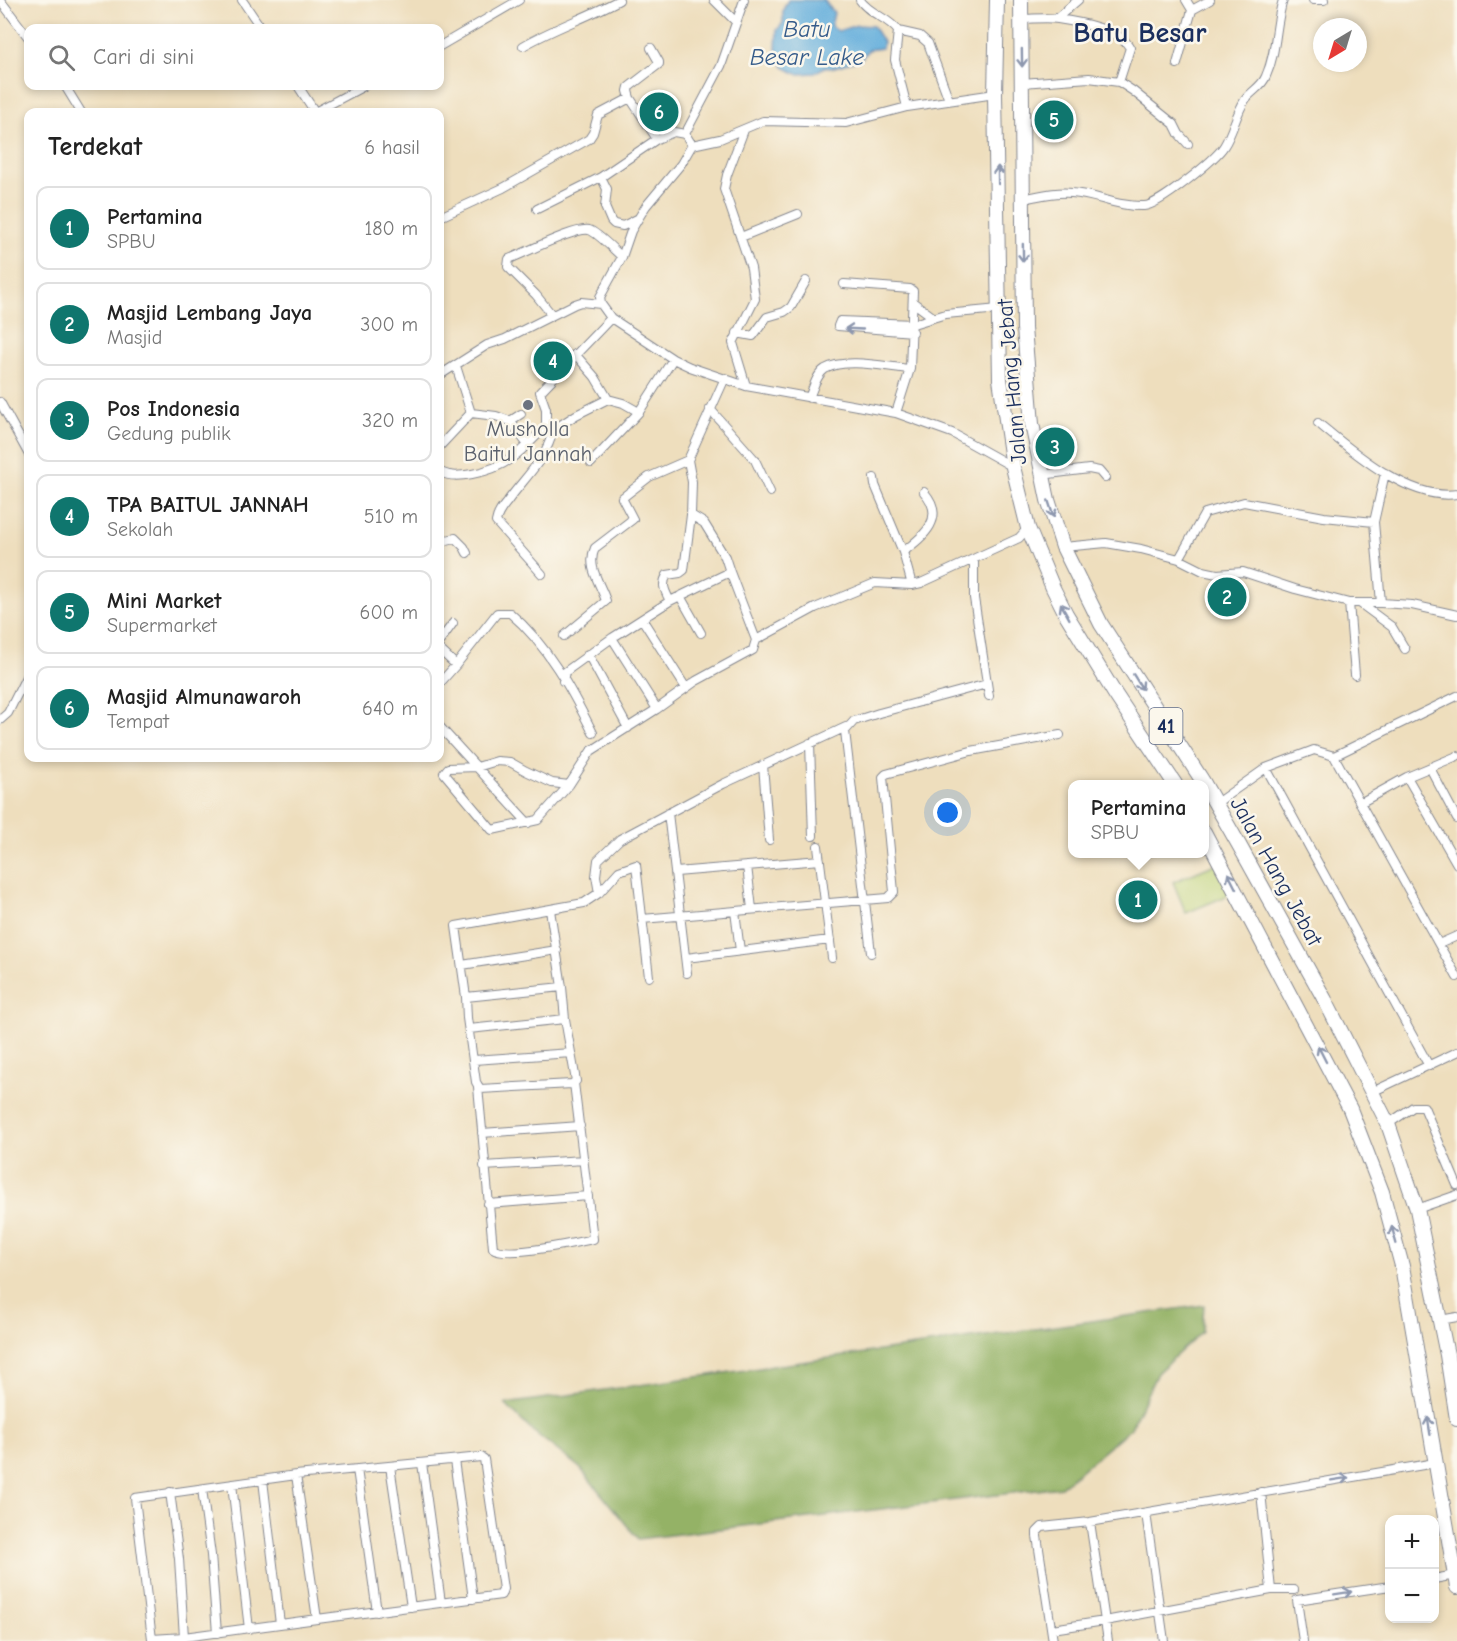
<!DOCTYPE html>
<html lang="id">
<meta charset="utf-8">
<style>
:root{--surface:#fff;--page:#f6f6f6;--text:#222;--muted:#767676;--line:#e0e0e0;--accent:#0f766e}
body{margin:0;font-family:"Comic Neue",sans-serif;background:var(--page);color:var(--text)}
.controls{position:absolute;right:18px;bottom:18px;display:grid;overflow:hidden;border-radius:12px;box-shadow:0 3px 9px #0003}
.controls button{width:54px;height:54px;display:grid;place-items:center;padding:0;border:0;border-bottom:2px solid var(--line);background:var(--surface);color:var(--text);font:30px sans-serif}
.compass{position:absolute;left:1313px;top:18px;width:54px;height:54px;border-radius:50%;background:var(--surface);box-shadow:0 3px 9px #0003;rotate:218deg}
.you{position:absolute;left:948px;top:813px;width:21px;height:21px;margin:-15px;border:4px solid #fff;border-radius:50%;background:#1a73e8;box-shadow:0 0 0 9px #1a73e833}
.badge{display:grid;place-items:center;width:39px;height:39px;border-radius:50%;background:var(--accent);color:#fff;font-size:20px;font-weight:700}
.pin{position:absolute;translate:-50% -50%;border:3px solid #fff;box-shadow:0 2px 6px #0006}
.popup{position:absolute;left:1068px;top:780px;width:141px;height:78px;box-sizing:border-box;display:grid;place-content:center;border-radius:12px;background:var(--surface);filter:drop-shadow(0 2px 4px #0005);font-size:20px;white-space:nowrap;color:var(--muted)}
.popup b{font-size:22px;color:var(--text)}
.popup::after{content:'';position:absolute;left:50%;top:100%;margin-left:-12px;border:12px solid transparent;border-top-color:var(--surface)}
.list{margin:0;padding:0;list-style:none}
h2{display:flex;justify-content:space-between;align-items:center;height:78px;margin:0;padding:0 24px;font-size:26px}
h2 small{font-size:20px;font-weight:400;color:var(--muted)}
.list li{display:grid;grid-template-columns:39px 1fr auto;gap:18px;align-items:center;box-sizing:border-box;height:84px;margin:0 12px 12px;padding:0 12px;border:2px solid var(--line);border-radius:12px}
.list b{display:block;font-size:22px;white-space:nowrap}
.list p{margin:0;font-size:20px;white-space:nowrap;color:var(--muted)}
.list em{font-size:20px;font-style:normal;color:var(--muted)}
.icon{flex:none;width:33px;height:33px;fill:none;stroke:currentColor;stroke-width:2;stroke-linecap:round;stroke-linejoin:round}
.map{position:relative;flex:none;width:1457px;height:1641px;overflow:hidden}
.search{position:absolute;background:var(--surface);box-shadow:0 3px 9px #0003;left:24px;top:24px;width:420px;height:66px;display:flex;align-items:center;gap:15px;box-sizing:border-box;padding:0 21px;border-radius:12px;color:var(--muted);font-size:22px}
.panel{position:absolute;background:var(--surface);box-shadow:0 3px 9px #0003;left:24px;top:108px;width:420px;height:654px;border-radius:12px}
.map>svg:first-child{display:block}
.built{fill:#e9d2ed}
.green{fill:#bbd074;stroke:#6b8069;stroke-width:1.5}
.forest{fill:#94b266;stroke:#587062;stroke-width:1.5}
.water{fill:#63aedc;stroke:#3f6e9d;stroke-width:1.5}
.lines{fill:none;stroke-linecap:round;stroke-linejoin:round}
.minor-casing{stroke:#84868e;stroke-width:10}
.trunk-casing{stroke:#84868e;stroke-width:16}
.minor{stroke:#fff;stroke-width:8}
.trunk{stroke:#fff;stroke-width:14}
.oneway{stroke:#8d97ae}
.worship-dot{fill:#6b7280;stroke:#fbf7ec;stroke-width:2}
.labels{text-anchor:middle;stroke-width:5;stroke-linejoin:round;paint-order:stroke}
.shield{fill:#fbf7ec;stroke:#5e6b89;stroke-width:1.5}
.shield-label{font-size:21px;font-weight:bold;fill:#1b2f5e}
.street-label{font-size:22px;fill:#1b2f5e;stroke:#fbf7ec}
.worship-label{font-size:22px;fill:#5b616d;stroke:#fbf7ec}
.water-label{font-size:24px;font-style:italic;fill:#345b8a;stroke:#fbf7ec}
.district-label{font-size:28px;font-weight:bold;fill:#1b2f5e;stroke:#fbf7ec}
</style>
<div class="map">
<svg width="1457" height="1641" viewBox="0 0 1457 1641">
<rect width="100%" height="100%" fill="#fbf7ec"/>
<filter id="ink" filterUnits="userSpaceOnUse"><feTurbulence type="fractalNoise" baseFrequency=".0167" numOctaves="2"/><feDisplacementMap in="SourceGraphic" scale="12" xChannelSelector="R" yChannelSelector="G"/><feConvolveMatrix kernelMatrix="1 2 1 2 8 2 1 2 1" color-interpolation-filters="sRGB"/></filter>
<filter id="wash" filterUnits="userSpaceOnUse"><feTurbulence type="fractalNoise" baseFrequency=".008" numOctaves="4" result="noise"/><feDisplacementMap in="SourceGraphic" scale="24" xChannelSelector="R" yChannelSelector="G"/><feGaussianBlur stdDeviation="1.35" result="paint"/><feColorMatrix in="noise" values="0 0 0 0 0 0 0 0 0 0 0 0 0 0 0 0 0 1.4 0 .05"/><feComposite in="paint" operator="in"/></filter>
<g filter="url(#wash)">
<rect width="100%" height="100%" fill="#eedebd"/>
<path class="built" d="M553,353L569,369L560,378L551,369L544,376L536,369Z"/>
<path class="green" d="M1218,863L1231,894L1186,913L1173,882Z"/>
<path class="forest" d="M1204,1305L1202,1332L1157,1373L1131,1428L1061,1487L638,1539L580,1468L530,1429L505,1404Z"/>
<path class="water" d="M788,0H824L834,13L831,26L838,31L857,25L873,26L883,42L882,48L868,50L861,59L831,68L824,67L815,73L797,74L784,67L776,49L777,30L783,23V10Z"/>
</g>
<g filter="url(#ink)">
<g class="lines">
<defs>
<path id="minor" d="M0,0L28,37
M242,0L261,28
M714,0L735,21
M744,0L721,66L685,134L692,145L720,139L763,121L846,123L907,107L995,94
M860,0C869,14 888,17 898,31L895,60L907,107
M1186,0L1192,10
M1313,0H1324
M1057,18L1078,0
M1021,19C1033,19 1047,17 1058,19C1078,22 1121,29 1130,48L1119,82
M898,31L920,36L928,43L949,100
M440,46L519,0
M523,46C554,28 588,17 619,0
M1177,64L1192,10L1210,0
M1022,83L1089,78L1119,82L1133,91L1174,124L1179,134L1188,144
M65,86L81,112
M298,86L315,112
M630,98L628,91L629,87L659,64V62L651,48
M315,112L364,86
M744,130L727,175L724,189L751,268L755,299L733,343L746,386
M601,177L607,189L605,207L611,221L614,224L623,226L637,219
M1022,199C1039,196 1056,191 1072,193C1098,195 1117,207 1144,206C1158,206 1216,159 1224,146C1233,132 1236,114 1245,100C1251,91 1262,87 1266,76C1277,52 1275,25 1283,0
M537,209L601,177L657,139
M440,217L503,188L589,139L593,133L598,115L630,98L657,139L674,132L685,134
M741,237L798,214
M844,284L910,289L913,291L910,369L896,413
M914,303L933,317
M552,315L536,295L508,267L509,259C525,253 575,227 589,230C597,232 615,251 622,257
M611,318L601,304L600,297L622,257L631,231L638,219L646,206L681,164L692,145
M913,332L838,326L840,321L913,324L946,314L999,309
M737,333L753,336L767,317L784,312L791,307L806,281
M575,354L595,377L608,399L623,403L639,412L673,359
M456,366L471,413L496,416L510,421
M440,375L487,345L505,339L575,304L581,302L601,304
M725,378L688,460L692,482L691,515L704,523L725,557L730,572
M809,398C813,389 816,375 825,369C846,357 886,367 910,369
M0,402L28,453
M710,409L755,460L770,492
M521,414L510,421L528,445
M1318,423C1352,451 1409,501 1457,494
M548,427L553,430L576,415L608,399
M440,446L471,413
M591,463L639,412
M440,472C451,477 460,476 472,474C507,468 522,451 546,426V409L540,392L611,318L673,359L690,367L746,386L896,413L952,433L1013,467
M1041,475L1089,469L1099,471L1105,478
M874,478L875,485L903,552L912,585
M440,537L447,540L455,538L464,547L467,553
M1063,547L1106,543L1141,549L1179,559L1203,571L1217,574L1243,572L1295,589L1349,603H1381L1412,605L1457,615
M903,552C924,536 947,518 924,492
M974,559V598L989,696
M1179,559L1205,513L1244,502L1324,517L1374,522
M542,574L496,522C497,514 502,508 507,502C524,478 547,459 553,430
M680,596L701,633
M670,601C665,591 661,585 667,575L680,573L684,570L691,515
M1349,603L1355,675
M1381,603L1374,522L1385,473
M1361,604L1392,627L1405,649
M642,619L686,688
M564,636L606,601C601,584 586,567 595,548L633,519L622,498L649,477L688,460
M612,638L657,709
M756,640L815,608L875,583L912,585L921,583L1019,538L1028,528
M440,641L453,623
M440,650L456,665
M588,654L628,728
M563,681L565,672L612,638L670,601L730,572L756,640L753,650L696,681L657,709L591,751L569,785L538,820L492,830L444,773L448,768L477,767L497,761L510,762L526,771L552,783L569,785
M440,683L456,665L497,613H510C547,644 572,691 593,733
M0,720L8,713L28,673
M440,727L528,823
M810,743L813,836
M1334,756L1457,977
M1334,756L1457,696
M763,765L769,840
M1266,768L1429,1066
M1430,768L1457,819
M1407,777L1457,864
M1360,803L1407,777L1457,756
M1215,804L1266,768L1314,750L1334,756
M668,813L687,973
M818,846L832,958
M747,866L752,909
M676,872L820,860
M599,893L596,876L598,860L620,839L723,784L846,727
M550,910L562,987L466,997L467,1018L476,1082L480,1089L572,1084L576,1081L565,1019L562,987
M735,911L740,951
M642,919L888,898L894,892L883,777L886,774L971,751L1060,735
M1439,944L1457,936
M871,953L845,731L854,721L879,713L987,684
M686,958L830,940
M462,965L557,950
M466,997L456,926L584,903L599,893L619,871L636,865L649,977
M469,1029L565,1019
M474,1060L571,1053
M478,1087L493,1248C506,1258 574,1243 593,1239L574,1083
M1372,1092L1457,1052
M1388,1124L1413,1107H1424L1457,1185
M482,1133L580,1126
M484,1166L584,1160
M488,1204L588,1196
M1417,1209L1457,1195
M1440,1320L1457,1317
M454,1460L473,1599
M422,1463L441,1603
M390,1466L411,1607
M357,1469L377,1612
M263,1480L280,1624
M232,1484L249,1629
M202,1489L211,1555L217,1633
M170,1492L179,1559L184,1637L152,1639L135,1498L296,1475L481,1457L484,1459L503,1589L501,1595L317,1619
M1261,1492L1271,1590
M1146,1513L1164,1641
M1090,1522L1108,1641
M1434,1579L1455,1575
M1052,1629L1105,1621L1271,1590H1294
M184,1637L317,1619L296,1475
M1053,1641L1037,1536V1532L1042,1527L1090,1522L1435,1463
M1303,1641L1297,1600L1390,1586"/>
<path id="trunk" d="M997,0L995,94L1000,379L1013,467L1028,528L1053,588L1066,614L1115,694L1175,784
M1021,0L1024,328L1032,424L1048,500L1063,547L1101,624L1202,780L1239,845L1325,1000L1388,1124L1417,1209L1447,1355L1457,1419
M1204,832L1350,1109L1382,1192L1402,1266L1457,1587"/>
</defs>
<use href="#minor" class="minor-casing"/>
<use href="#trunk" class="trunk-casing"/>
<use href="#minor" class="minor"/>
<use href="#trunk" class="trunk"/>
</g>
<defs><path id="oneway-shaft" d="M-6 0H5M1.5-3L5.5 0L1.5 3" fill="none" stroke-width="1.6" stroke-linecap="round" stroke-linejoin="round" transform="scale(1.5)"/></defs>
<g class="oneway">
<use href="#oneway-shaft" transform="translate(1022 58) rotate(89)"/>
<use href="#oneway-shaft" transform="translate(998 175) rotate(-91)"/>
<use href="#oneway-shaft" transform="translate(1023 253) rotate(89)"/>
<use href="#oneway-shaft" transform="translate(854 329) rotate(-177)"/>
<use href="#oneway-shaft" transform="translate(1051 509) rotate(72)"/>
<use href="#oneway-shaft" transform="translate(1065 611) rotate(-119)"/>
<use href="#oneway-shaft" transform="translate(1138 682) rotate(58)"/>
<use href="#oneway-shaft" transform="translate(1232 881) rotate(-117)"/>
<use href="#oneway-shaft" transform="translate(1322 1054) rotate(-117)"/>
<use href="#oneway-shaft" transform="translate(1394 1235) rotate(-105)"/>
<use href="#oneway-shaft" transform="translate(1429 1426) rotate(-99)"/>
<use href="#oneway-shaft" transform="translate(1340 1479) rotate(-9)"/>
<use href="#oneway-shaft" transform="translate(1343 1593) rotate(-9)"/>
</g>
</g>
<circle class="worship-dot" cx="528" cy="405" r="6"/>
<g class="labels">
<rect class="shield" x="1149.5" y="708" width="33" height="36" rx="4.5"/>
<g class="shield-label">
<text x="1166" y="733">41</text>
</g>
<g class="street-label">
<text transform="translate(1011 382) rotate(-95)" y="8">Jalan Hang Jebat</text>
<text transform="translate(1277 871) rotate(61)" y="8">Jalan Hang Jebat</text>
</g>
<g class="worship-label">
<text x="528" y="436">Musholla<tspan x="528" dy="25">Baitul Jannah</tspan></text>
</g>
<g class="water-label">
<text x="807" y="37">Batu<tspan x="807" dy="28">Besar Lake</tspan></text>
</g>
<g class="district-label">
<text x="1140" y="42">Batu Besar</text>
</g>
</g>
</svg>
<div class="controls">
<button>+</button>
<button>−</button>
</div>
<svg class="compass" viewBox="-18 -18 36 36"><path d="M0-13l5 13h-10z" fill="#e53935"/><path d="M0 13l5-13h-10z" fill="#767676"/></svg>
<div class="you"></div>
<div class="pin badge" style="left:1138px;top:900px">1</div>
<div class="popup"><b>Pertamina</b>SPBU</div>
<div class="pin badge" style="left:1227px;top:597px">2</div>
<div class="pin badge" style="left:1055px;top:447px">3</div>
<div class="pin badge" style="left:553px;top:361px">4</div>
<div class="pin badge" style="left:1054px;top:120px">5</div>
<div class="pin badge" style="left:659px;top:112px">6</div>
<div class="search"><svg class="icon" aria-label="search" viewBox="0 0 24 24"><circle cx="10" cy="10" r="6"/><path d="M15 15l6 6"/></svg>Cari di sini</div>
<section class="panel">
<h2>Terdekat<small>6 hasil</small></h2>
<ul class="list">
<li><span class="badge">1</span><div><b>Pertamina</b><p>SPBU</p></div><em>180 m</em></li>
<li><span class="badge">2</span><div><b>Masjid Lembang Jaya</b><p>Masjid</p></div><em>300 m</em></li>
<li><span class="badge">3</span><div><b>Pos Indonesia</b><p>Gedung publik</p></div><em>320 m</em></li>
<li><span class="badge">4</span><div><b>TPA BAITUL JANNAH</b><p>Sekolah</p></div><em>510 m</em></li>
<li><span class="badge">5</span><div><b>Mini Market</b><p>Supermarket</p></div><em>600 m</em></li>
<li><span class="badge">6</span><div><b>Masjid Almunawaroh</b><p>Tempat</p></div><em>640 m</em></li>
</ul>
</section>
</div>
